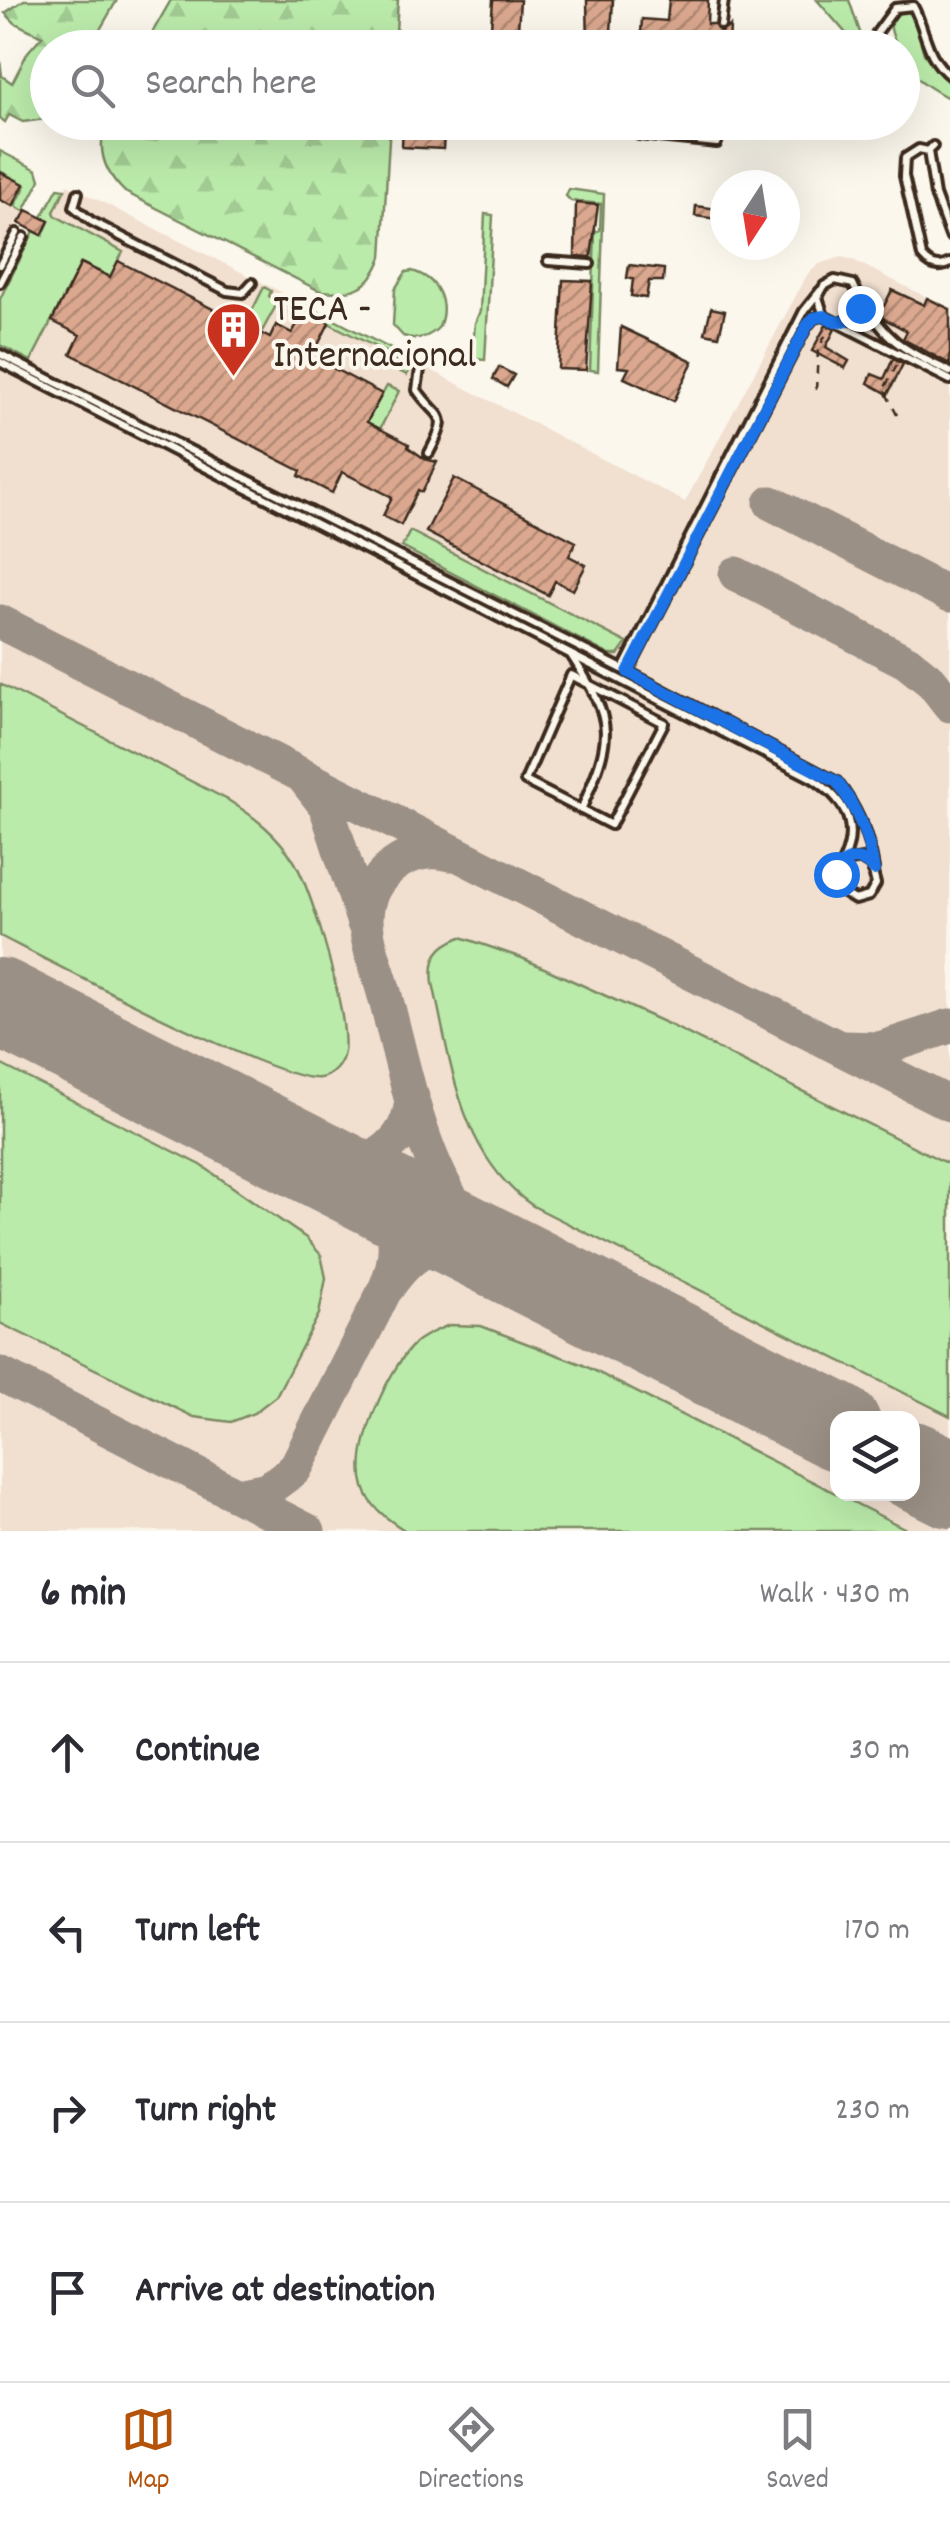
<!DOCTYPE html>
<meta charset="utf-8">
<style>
:root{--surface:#fff;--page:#f7f7f7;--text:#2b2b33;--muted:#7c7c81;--line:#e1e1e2;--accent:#b45309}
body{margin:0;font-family:Dekko,sans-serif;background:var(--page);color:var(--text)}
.controls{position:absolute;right:30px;bottom:30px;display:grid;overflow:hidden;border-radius:20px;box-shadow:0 10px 40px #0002}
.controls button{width:90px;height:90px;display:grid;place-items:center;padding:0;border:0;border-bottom:2px solid var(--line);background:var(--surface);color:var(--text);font:50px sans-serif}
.compass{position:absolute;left:710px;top:170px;width:90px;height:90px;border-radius:50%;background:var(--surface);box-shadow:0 10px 40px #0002;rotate:192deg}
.stop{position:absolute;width:30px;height:30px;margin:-22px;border:8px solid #1a73e8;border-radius:50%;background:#fff}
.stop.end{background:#1a73e8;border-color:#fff;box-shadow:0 2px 10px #0008}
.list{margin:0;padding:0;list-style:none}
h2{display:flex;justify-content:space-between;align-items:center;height:130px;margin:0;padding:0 40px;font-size:42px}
h2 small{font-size:32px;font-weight:400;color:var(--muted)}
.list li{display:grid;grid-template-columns:65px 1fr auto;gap:30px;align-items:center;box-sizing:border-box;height:180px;padding:0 40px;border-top:2px solid var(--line)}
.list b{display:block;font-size:38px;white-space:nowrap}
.list em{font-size:32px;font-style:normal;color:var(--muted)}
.icon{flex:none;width:55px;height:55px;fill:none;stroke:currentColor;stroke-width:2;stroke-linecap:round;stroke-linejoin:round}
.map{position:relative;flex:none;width:950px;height:1531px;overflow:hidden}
.search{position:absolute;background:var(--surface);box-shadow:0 10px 40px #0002;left:30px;right:30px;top:30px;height:110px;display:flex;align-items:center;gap:25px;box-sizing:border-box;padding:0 35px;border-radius:55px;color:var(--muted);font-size:38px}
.sheet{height:850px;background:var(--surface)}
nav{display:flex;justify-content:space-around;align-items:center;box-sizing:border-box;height:140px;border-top:2px solid var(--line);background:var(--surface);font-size:28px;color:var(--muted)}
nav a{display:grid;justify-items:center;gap:5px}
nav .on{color:var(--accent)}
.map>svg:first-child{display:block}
.built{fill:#f1dfd0;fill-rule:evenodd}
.green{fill:#bbebab;stroke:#7b8a64;stroke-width:2.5}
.forest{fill:url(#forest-firs);stroke:#7b8a64;stroke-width:2.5}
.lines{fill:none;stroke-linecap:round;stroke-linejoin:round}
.taxiway{stroke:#9b9085;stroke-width:35}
.runway{stroke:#9b9085;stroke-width:88}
.building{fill:url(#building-hatch);stroke:#3b2a1e;stroke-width:2.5}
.lane-casing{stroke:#3b2a1e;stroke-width:14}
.path{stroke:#3b2a1e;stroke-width:2.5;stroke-dasharray:8 8;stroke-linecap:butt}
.lane{stroke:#fbf7ec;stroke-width:6}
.route{stroke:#1a73e8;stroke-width:12}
.labels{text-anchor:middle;stroke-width:8;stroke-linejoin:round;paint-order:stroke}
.poi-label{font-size:40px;fill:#3b2a1e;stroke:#fbf7ec;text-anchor:start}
</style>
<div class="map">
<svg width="950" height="1531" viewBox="0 0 950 1531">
<defs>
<pattern id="forest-firs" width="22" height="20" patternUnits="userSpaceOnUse" patternTransform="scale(2.5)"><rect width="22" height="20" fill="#bbebab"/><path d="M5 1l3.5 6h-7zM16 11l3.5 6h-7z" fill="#a2ca93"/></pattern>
<pattern id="building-hatch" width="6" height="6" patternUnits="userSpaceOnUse" patternTransform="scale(2.5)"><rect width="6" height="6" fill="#dba88f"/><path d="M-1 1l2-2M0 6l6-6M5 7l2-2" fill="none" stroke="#b38974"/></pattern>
</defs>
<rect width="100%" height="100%" fill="#fbf7ec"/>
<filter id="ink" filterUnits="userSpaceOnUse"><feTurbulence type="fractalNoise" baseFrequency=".01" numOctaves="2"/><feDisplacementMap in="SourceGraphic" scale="20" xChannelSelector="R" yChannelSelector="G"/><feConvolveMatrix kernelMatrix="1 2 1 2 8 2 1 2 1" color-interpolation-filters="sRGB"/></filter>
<g filter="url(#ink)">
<path class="built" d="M0,151L40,180L14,231L37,244L68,184L82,195L84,193L249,276L248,280L257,285L259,281L285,294L283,300L293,305L296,300L418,363L416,367L425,371L427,368L685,502L807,275L819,264L842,257L853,260L950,309V1531H0ZM838,1418H912V1494H838Z"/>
<path class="green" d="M817,0H849L865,47H858Z
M909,12L914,16L924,54L950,83V99C930,88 902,73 902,48L898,47C892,35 886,24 897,13Z
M0,151L37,170L40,180L24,211L15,206L26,185L0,171Z
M58,188L65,189L54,212L56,216L123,252L110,277L81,263L31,361L0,345V299L34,231L43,235L49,221L42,217Z
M569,189L604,194L598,371L590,370L595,232L600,230L601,204L571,201L566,196Z
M485,214L493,215L485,360L472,359L475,323L480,311Z
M412,271C438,278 449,303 439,327C430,337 417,341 403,336L393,325L395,289L406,272Z
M264,287L271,291L269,296L278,302L261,333L245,325Z
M296,300L414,361L407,375L393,368L397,358L305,311L301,317L290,311Z
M387,386L399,391L380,429L367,422Z
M410,531L627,643L618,655H610L402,547Z
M0,684L228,800C255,817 277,834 294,861C313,892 349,1017 344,1052C342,1064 333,1076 320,1078C283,1085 47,960 0,936Z
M461,937L522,958L668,1024L950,1165V1416L533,1206C460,1156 451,1063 433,983C430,958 437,946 461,937Z
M0,1064L201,1165L306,1238L321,1255L326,1278L319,1314L276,1396L254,1413L231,1422L194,1417L0,1323Z
M449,1325L481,1326L581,1364L910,1531H406C388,1520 370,1507 364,1487C352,1448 387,1371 415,1343C423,1335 438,1330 449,1325Z"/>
<path class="forest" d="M24,0H117L90,47L48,48L47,119L23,122L9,115L5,122L0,118V60L2,76L12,83L28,52L42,36L15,23L5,13Z
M171,0H398L395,47H144Z
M106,123H390L382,257C369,290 354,294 320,291L125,192C105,173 96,150 106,123Z"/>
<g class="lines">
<path class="taxiway" d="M771,503L950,595
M736,574L907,662L932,682L950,705
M0,622L950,1104
M305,779L326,806L364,923
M451,854C410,843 367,874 366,918C366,945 380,974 386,1000C409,1086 425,1188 492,1251
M845,1048L880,1049L950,1026
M322,1162C367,1174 410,1144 412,1097
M387,1288C415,1246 445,1234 492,1251
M0,1374L308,1531
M238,1495L268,1489L295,1469L384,1292C419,1214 366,1189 306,1157"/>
<path class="runway" d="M0,1002L838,1427
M912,1465L950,1484"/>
</g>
<path class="building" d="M493,0H520L518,30L491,28Z
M587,0H613L610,48H588Z
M669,0H708L707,24H714L721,32L730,26L729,48H640L642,19L667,21Z
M403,122H445L443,149L402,147Z
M0,172L24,184L13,206L0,200Z
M576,203L598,205L591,257L575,256Z
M696,206L725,210V220L695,216Z
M27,210L49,221L42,235L19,223Z
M118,261L270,338L276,325L292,333L305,310L329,323L312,357L382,394L367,422L409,444L408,447L425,459L437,462L422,492L418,490L401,525L383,516L392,497L342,472L332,493L299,476L301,471L71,354L80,335L52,321L81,263L110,277Z
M629,265L664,269L663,281H649L646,298L631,296L633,279L627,278Z
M563,280L592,281L586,370L558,369Z
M892,290L924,305L927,298L950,309V364L903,339L907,331L883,318L872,301L884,306Z
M711,308L725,311L719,336L705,333Z
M826,325L835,329L826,347L849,361L845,368L812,351Z
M621,327L693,361L674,401L624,378L629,368L618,367Z
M893,359L903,364L888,394L868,383L872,374L884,379Z
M499,367L514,375L507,387L493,379Z
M454,478L576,542L569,556L586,565L573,590L555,581L548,595L426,532Z"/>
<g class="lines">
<defs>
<path id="lane" d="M721,25L724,0
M876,34L895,8L913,6C927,32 925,56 950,76
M639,135L717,143L719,126
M933,146L928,151L919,149L905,158L904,176L922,256C930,266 939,269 950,263
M928,151L935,195L950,236
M78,193L74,207L91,221L227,291L243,293L252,283
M548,261L590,264
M0,265L17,233
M0,283L24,237
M862,298C888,344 904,349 950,372
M842,322L853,317L861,301L853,284L835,280L824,286L818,297L824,316L950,380
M0,354L648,682L837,782C857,807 869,837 874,868
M0,362L812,778C842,797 860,822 844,859C839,871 833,875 837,889L855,900L869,896L876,884L871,865L861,859L843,863
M420,369L417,390C438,421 452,410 429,453
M571,655C616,724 613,736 581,810
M623,669L804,311L820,291
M628,672L807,326L814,318L824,316
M571,675L664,723L611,825L525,781Z"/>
</defs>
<use href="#lane" class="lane-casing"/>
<path class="path" d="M816,390L818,350L829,328
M897,415L884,389L898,363"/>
<use href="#lane" class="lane"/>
</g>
</g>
<g class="lines" filter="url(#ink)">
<path class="route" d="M836,874C844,856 862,854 874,870C869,838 857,808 837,782L628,672L807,326L814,318L824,316C838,326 852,323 860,308"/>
</g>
<defs>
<symbol id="building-pin" viewBox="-11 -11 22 30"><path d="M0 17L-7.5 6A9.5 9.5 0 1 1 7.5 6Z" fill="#c8321e" stroke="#fbf7ec"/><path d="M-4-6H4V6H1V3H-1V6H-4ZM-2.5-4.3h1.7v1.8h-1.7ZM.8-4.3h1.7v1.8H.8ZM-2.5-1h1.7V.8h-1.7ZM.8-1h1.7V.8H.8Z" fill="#fff"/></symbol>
</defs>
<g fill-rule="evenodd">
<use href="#building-pin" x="202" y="298" width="63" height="86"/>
</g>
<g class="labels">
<g class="poi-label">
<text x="273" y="320">TECA -<tspan x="273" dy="46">Internacional</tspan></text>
</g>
</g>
</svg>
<div class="controls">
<button><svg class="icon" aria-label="layers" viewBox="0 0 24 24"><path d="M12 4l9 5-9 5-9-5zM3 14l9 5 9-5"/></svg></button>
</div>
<svg class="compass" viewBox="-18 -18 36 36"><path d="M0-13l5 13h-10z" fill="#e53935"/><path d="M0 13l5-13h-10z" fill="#7c7c81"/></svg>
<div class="stop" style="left:836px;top:874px"></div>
<div class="stop end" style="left:860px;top:308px"></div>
<div class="search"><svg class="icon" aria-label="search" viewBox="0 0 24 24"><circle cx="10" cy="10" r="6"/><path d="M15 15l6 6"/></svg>Search here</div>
</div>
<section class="sheet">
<h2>6 min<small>Walk · 430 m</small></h2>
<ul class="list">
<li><svg class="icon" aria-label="ahead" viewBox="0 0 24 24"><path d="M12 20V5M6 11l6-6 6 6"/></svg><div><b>Continue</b></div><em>30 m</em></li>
<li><svg class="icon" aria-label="left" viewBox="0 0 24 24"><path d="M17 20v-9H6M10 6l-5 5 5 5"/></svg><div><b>Turn left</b></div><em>170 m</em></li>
<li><svg class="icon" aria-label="right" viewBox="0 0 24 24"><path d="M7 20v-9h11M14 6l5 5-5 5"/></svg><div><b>Turn right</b></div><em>230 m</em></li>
<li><svg class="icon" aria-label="arrive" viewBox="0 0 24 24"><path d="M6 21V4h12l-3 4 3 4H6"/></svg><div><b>Arrive at destination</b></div></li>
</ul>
</section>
<nav>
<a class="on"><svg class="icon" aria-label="map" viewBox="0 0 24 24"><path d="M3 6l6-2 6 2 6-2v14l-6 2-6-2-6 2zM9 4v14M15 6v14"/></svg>Map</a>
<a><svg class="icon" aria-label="directions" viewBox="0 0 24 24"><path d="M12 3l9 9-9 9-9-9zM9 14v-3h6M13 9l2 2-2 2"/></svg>Directions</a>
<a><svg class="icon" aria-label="saved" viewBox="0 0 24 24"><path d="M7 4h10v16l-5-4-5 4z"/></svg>Saved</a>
</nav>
